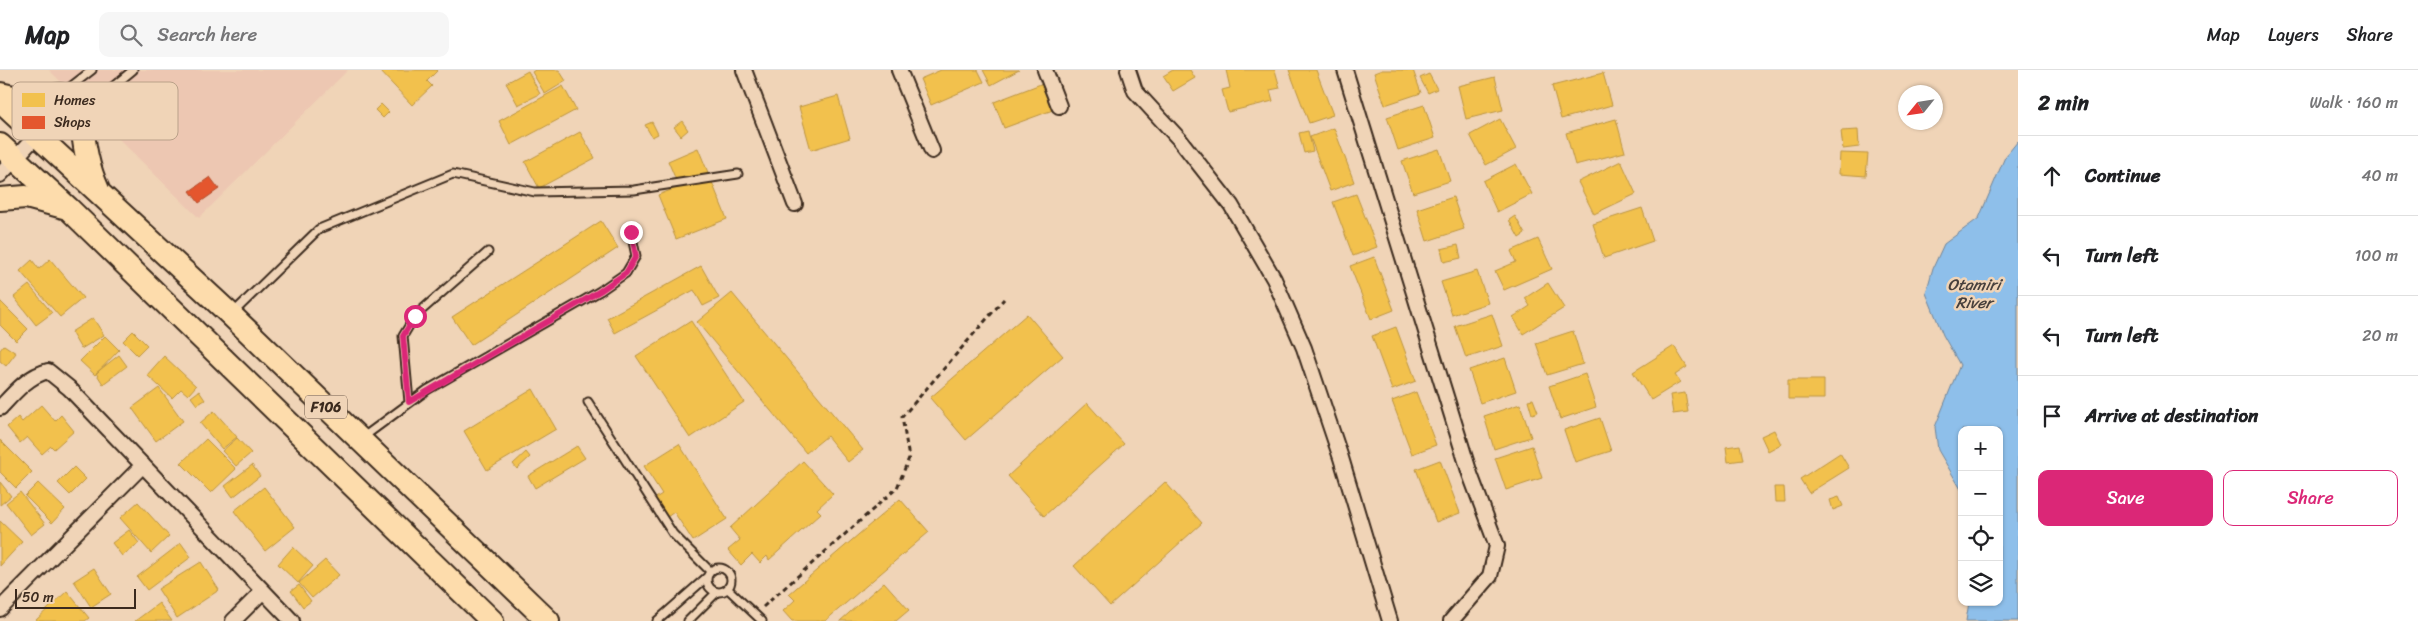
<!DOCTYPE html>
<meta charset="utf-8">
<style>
:root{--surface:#fff;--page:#f6f6f6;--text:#202124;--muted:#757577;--line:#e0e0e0;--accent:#db2777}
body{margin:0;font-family:Sriracha,sans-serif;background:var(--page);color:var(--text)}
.controls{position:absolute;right:15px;bottom:15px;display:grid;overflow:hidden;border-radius:10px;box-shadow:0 1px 4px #0004}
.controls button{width:45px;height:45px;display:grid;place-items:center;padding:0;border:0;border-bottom:1px solid var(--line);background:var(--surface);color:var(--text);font:25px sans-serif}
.compass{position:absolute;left:1898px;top:15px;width:45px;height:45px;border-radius:50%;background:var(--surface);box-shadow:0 1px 4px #0004;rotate:240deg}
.scale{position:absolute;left:15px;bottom:12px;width:121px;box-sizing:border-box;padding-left:5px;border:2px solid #3b2a1e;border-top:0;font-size:14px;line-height:18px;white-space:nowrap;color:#3b2a1e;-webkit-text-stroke:4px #f0d4b7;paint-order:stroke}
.stop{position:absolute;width:15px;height:15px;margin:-11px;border:4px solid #db2777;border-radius:50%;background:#fff}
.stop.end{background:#db2777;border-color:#fff;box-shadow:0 1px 5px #0008}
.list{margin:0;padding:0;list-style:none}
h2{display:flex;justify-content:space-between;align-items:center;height:65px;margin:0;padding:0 20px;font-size:21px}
h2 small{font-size:16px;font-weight:400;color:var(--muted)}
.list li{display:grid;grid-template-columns:32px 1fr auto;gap:15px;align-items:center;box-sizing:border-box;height:80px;padding:0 20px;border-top:1px solid var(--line)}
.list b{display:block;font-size:19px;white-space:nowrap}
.list em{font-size:16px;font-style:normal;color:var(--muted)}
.actions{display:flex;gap:10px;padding:15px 20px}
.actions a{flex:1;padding:11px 0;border:1px solid var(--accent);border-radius:10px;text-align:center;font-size:18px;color:var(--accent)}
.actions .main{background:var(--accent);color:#fff}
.icon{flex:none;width:28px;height:28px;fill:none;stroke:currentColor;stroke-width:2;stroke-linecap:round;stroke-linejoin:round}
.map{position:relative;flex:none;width:2018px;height:551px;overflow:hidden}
header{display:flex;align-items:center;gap:30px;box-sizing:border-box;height:70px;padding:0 25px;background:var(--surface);border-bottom:1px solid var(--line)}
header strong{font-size:24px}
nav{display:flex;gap:28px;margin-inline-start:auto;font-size:18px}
.search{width:350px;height:45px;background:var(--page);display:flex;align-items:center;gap:12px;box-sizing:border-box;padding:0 18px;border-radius:10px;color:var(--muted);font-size:19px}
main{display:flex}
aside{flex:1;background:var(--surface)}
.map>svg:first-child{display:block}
.built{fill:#edc7b2}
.water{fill:#8ebfea;stroke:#6d8398}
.homes{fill:#f2c14e;stroke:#bb9440}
.shops{fill:#e4572e;stroke:#b14a29}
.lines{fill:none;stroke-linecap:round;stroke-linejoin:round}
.lane-casing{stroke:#3b2a1e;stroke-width:11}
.street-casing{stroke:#3b2a1e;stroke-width:18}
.primary-casing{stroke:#3b2a1e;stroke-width:26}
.path{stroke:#3b2a1e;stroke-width:3;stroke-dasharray:5 4;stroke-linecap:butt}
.lane{stroke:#f0d4b7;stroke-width:7}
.street{stroke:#f0d4b7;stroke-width:14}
.primary{stroke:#fddcac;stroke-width:22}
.route{stroke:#db2777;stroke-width:6}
.labels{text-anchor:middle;stroke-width:5;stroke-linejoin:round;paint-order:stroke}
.shield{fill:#f0d4b7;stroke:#715d4c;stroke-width:1}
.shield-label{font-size:14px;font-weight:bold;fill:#3b2a1e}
.water-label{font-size:16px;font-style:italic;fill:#47403d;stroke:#f0d4b7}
.key{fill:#f0d4b7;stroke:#baa189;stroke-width:1}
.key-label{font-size:14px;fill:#3b2a1e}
</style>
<header>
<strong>Map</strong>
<div class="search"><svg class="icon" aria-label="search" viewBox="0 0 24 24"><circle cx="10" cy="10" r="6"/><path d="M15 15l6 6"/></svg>Search here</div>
<nav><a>Map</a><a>Layers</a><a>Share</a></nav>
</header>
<main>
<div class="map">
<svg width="2018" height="551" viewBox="0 0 2018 551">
<rect width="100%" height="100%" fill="#f0d4b7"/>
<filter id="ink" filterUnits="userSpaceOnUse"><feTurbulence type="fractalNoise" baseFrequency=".02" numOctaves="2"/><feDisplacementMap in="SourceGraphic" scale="10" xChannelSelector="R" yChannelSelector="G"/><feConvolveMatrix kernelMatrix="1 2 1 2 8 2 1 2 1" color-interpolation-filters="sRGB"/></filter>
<g filter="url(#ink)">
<path class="built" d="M49,0H348L199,148Z"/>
<path class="water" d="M2018,71V551H1966L1969,532H1999V360H1962V421L1938,380L1935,357L1960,295L1943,265L1926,223L1933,198L1944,174L1979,148L2005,87Z"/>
<path class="homes" d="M379,0H438L427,11L432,16L412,35Z
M535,0H559L566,11L545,24L532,2Z
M941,0H978L984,12L931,35L920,9Z
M983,0H1019L991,15Z
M1173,0H1190L1195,8L1173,21L1163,6Z
M1226,0H1275L1280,18L1270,20L1273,31L1228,42L1222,20L1230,18Z
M1289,0H1316L1333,45L1309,53Z
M1382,0H1413L1421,23L1385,35L1374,3Z
M528,1L540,24L518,35L506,13Z
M1603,3L1612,35L1561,49L1552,16Z
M1429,4L1437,19L1428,23L1420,8Z
M1495,7L1503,40L1466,49L1458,16Z
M1051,10L1061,37L1004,58L994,32Z
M563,16L576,40L511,75L499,51Z
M838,26L850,68L811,80L799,37Z
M381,34L389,42L383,48L375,40Z
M1424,35L1435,68L1398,80L1387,47Z
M1500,49L1516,79L1486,95L1470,65Z
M1616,49L1625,82L1575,95L1566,63Z
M682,51L688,60L681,66L674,57Z
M652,52L658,64L652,67L645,55Z
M1334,58L1354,112L1330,121L1310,67Z
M1858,60L1859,77L1843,79L1841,61Z
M1308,61L1313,81L1304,83L1299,63Z
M580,62L595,88L539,118L525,92Z
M698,78L727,149L676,169L658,125L679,117L668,91Z
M1439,79L1450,111L1413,123L1402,91Z
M1840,83L1868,84L1866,106L1839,104Z
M1621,91L1636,124L1594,144L1578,112Z
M1516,94L1532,124L1497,142L1483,111Z
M1356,124L1377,177L1353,186L1333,132Z
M1453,127L1464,159L1427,171L1417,139Z
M1642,138L1653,171L1604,188L1593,154Z
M1515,146L1525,164L1519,168L1509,150Z
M601,151L618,178L471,275L452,247Z
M1538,169L1552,199L1504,220L1495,201L1516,192L1511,181Z
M1458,175L1461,188L1444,192L1441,179Z
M1374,187L1394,240L1371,249L1350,196Z
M50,189L83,228L60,247L20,201L32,190L39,199Z
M701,196L719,228L703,236L694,220L615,263L607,248Z
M1477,201L1488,233L1452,245L1441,212Z
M1548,213L1564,238L1523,264L1513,247L1530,236L1525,228Z
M29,215L52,243L36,255L14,227Z
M732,223L863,380L848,392L827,366L806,383L697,252Z
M0,231L28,259L16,271L0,255Z
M1027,244L1063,286L966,370L930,328Z
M1492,244L1503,276L1466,288L1455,256Z
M93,248L104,265L81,279L71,262Z
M691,251L744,332L690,368L636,286Z
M1396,257L1416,311L1392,320L1372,266Z
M133,261L147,275L137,285L123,271Z
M1573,261L1583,294L1547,305L1536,273Z
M105,266L119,280L95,305L80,291Z
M4,275L16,283L6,296L0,291V280Z
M1674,276L1687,297L1675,305L1680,312L1651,330L1633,302Z
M119,285L127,296L103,314L96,303Z
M164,286L196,316L188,325L181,319L172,328L147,305Z
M1505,288L1516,321L1480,333L1469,300Z
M1585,304L1596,337L1560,349L1549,316Z
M1788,310H1824V329H1788Z
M159,318L183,351L156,371L132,338Z
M533,319L556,359L487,400L464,361Z
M199,321L205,330L197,335L191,327Z
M1416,322L1436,375L1412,384L1392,331Z
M1685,323L1688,342L1673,344L1670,325Z
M1533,329L1538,342L1532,344L1528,330Z
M1087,333L1124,374L1044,446L1008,406Z
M1520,334L1531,367L1494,379L1484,346Z
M41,335L55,351L61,345L74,361L54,379L51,376L42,384L27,367L20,373L7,357L18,347L22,352Z
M214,341L237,367L222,379L200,353Z
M1600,348L1611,381L1575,392L1564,360Z
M1774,360L1781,374L1768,381L1761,366Z
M237,368L251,383L236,396L222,381Z
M206,369L236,399L211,423L181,393Z
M0,370L32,402L16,418L0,402Z
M679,374L727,449L693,471L674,442L663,450L651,431L662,424L644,396Z
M1740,375L1743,390L1728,392L1726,377Z
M577,376L585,388L535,418L528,406Z
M1532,376L1542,408L1506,420L1495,388Z
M526,382L530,387L517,399L513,394Z
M1840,383L1849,398L1809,423L1800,409Z
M1440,390L1460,443L1436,452L1416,399Z
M803,391L833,424L817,439L821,443L769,490L767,486L760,493L752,484L741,495L728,480L740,470L730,458Z
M252,395L260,406L233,427L225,416Z
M74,397L86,409L70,425L58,413Z
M0,412L11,426L0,435Z
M1165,412L1202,453L1110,536L1074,496Z
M38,413L65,439L52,453L25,426Z
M264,417L295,457L265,481L234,441Z
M1774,417H1784L1785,432H1775Z
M20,422L45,454L31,465L6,433Z
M1839,427L1843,436L1833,440L1830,430Z
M900,429L929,462L825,551H792L783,541L795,530L789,524Z
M138,432L169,466L151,483L120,448Z
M0,451L22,472L0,496Z
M129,460L139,473L122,486L112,473Z
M181,473L191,487L147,520L137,507Z
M293,477L313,496L298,513L278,494Z
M325,490L339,505L312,528L299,513Z
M201,492L219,520L177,548L158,519Z
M94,498L111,524L91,537L74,511Z
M884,512L909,540L896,551H840Z
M299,515L311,531L303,537L291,521Z
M67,521L89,548L85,551H35Z
M159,533L172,551H135Z"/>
<path class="shops" d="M210,107L219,119L199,133L190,121Z"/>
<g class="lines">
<defs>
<path id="lane" d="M39,63L60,25L92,0
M40,64L82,47L110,19L133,0
M233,243L319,159L453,104L535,122L634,120L738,104
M409,332L403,266L415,246L488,182
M588,332L673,464L710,501
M362,368L427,320L600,221L626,203L636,186L631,162
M707 510a12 12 0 1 1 24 0a12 12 0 1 1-24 0Z
M728,519L762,551
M657,551L707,507
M688,551L717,522"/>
<path id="street" d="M744,0L795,134
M899,0L932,81
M1045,0L1059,36
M1128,0L1135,21L1180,70L1231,135L1274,209L1304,278L1341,388L1390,551
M1345,0L1470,404L1497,476L1490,506L1451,551
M0,105L37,65
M0,338C14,323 28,306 48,301L69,318L292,551
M0,539L143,395
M233,551L263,521"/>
<path id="primary" d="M0,24L26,30L60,25
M0,31L231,245L548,551
M82,47C83,73 87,96 98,120
M0,75L68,138L492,551
M0,129L26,127L67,138"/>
</defs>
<use href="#lane" class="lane-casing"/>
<use href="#street" class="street-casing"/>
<use href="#primary" class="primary-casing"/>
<path class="path" d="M763,537L897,418L909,388L902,347L1004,229"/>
<use href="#lane" class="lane"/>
<use href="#street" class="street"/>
<use href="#primary" class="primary"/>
</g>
</g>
<g class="lines" filter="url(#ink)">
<path class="route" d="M415,246L403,266L409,332L600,221L626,203L636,186L631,162"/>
</g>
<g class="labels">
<rect class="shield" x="305" y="325.5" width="42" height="23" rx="4"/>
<g class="shield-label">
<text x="326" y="342">F106</text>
</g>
<g class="water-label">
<text x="1974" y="220">Otamiri<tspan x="1974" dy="18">River</tspan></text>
</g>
</g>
<rect x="12" y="12" width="166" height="58" rx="8" class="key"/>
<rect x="22" y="23" width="23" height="14" fill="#f2c14e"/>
<rect x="22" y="46" width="23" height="13" fill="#e4572e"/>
<g class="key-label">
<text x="54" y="35">Homes</text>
<text x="54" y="57">Shops</text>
</g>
</svg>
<div class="controls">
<button>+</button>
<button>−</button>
<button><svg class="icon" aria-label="locate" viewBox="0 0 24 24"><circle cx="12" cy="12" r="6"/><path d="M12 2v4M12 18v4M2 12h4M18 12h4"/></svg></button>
<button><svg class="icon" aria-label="layers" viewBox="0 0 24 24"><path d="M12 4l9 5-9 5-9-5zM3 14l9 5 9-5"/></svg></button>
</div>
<svg class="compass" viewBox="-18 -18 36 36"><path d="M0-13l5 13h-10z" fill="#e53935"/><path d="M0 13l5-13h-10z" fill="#757577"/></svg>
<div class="scale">50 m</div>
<div class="stop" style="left:415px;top:246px"></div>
<div class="stop end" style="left:631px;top:162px"></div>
</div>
<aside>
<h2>2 min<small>Walk · 160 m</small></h2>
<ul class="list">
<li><svg class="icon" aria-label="ahead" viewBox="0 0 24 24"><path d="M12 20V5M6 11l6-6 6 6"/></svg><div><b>Continue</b></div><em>40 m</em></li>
<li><svg class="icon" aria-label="left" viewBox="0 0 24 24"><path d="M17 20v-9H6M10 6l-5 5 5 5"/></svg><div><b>Turn left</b></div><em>100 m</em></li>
<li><svg class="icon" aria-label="left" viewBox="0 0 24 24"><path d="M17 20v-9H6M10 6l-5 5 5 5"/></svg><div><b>Turn left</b></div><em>20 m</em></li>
<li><svg class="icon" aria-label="arrive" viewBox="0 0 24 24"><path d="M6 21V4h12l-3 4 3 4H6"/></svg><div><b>Arrive at destination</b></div></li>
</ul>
<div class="actions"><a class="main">Save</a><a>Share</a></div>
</aside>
</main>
